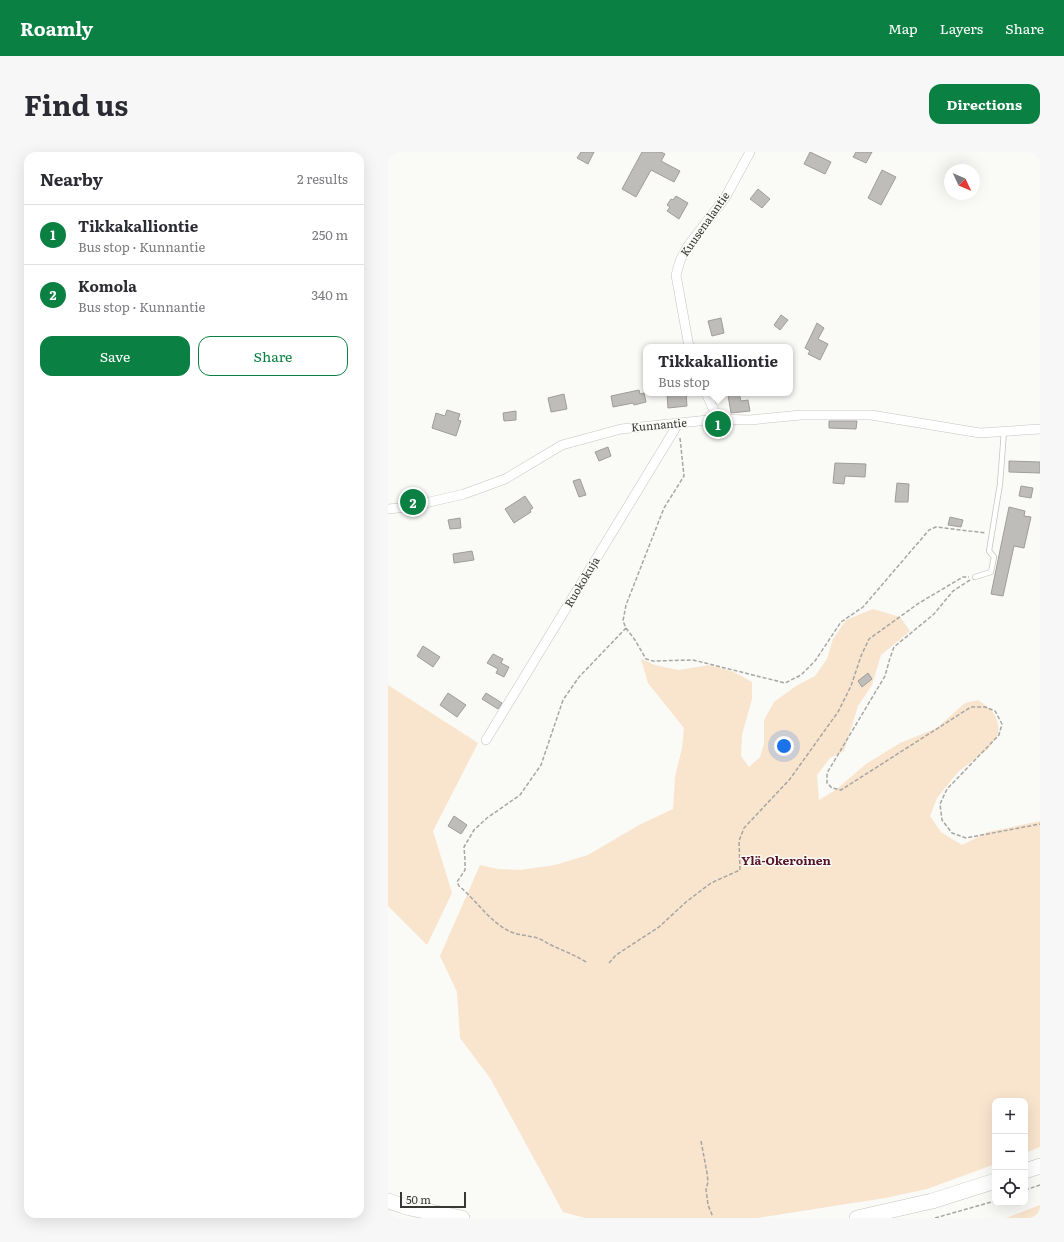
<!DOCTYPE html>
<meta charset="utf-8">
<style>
:root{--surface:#fff;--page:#f7f7f7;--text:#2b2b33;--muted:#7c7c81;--line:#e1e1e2;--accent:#0b8043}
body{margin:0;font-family:Literata,serif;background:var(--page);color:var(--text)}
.controls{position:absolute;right:12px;bottom:12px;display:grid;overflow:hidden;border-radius:8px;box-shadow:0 4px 16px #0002}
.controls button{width:36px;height:36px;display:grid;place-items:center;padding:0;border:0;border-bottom:1px solid var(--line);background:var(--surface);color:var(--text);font:20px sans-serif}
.compass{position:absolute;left:556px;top:12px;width:36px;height:36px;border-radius:50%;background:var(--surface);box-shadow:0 4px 16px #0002;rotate:134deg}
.scale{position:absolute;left:12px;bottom:10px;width:66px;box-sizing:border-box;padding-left:4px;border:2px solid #373735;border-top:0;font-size:11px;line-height:14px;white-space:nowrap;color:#373735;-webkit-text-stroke:3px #fafaf6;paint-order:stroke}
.you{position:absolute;left:396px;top:594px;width:14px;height:14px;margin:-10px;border:3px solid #fff;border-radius:50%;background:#1a73e8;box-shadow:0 0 0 6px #1a73e833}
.badge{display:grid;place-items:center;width:26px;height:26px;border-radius:50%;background:var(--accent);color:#fff;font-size:13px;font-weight:700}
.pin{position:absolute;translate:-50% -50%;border:2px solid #fff;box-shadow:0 1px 4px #0006}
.popup{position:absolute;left:255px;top:192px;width:150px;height:52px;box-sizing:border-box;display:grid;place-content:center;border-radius:8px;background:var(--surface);filter:drop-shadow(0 1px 3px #0005);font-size:13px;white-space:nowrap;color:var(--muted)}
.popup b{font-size:15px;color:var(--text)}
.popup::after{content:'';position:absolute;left:50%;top:100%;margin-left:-8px;border:8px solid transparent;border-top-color:var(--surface)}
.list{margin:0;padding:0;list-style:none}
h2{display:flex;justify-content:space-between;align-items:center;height:52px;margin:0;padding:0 16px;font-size:17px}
h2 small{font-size:13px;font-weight:400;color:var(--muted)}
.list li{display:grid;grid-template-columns:26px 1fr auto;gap:12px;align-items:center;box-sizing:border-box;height:60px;padding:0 16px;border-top:1px solid var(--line)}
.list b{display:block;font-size:15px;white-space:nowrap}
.list p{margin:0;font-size:13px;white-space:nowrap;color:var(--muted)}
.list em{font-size:13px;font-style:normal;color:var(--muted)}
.actions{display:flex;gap:8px;padding:12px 16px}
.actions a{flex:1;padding:9px 0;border:1px solid var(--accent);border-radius:12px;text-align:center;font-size:14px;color:var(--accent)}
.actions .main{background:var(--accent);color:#fff}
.icon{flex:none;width:22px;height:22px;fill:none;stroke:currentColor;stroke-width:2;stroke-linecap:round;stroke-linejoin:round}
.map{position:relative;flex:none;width:652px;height:1066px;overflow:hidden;border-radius:12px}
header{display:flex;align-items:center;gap:24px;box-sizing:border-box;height:56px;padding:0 20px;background:var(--accent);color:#fff}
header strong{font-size:19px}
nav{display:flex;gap:22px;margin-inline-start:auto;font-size:14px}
.intro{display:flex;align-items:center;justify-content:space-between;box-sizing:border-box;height:96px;padding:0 24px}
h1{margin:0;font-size:28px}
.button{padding:10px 18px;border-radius:12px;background:var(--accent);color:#fff;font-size:14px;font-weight:700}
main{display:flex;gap:24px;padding:0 24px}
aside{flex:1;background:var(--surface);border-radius:12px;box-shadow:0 4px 16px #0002}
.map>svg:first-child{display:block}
.green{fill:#f9e4ce}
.building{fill:#bebdb9;stroke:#9f9d99}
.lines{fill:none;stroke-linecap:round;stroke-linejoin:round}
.lane-casing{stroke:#c4c4c0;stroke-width:6}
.street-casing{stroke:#c4c4c0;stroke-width:10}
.primary-casing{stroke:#c4c4c0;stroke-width:16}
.path{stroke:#a6a6a3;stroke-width:1.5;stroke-dasharray:4 2;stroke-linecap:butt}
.lane{stroke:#fff;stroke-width:4.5}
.street{stroke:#fff;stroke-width:9}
.primary{stroke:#fff;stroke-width:15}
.labels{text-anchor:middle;stroke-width:3;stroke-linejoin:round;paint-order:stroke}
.street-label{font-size:11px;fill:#373735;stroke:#fafaf6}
.neighbourhood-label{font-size:12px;font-weight:bold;fill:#571327;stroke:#fafaf6}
</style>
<header>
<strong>Roamly</strong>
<nav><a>Map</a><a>Layers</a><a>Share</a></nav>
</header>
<div class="intro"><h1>Find us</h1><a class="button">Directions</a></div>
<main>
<aside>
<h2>Nearby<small>2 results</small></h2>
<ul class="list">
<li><span class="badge">1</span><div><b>Tikkakalliontie</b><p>Bus stop · Kunnantie</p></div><em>250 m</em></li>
<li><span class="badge">2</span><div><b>Komola</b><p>Bus stop · Kunnantie</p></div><em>340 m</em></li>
</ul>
<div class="actions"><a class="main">Save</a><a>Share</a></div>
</aside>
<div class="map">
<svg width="652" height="1066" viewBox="0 0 652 1066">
<rect width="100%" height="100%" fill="#fafaf6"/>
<path class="green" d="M485,457L512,465L522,479L493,503L484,533L470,554L456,599L442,606L429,623L431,648L449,637L478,612L512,591L549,576L577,551L590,548C605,558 610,563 611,581L600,597L570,620L549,646L542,664L553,680L574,693L600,680L652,669V995L637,1001V949H607V1012L539,1037L497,1046L369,1066H197L175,1060L102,926L72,886L69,840L52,804L92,713L110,717L132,718L167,713L200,703L251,673L285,657L287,625L294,596L296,576L260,531L253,507L267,513L290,518L322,513L346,520L364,530V547L354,583L353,604L361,615L372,605L376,592V568L386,550L408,534L427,524L439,507L445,487L458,468Z
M0,533L90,591L45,679L64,741L39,793L0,754Z
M652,1053V1066H618Z"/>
<path class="building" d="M193,0H206L200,12L189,6Z
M254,0H273L277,2L273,9L292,19L286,30L263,18L248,45L234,37Z
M422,0L443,10L437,22L416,12Z
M468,0H484L478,11L465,5Z
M494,18L508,25L493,53L480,46Z
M370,37L382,47L374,56L362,47Z
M288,44L300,51L291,67L279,59L282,55L279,53L283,47L285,48Z
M393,163L400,168L392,178L386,173Z
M333,166L336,181L324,184L320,169Z
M429,171L436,176L430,187L440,192L432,208L420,202L422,199L417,196Z
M251,238L252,242L256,241L258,250L246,253L245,251L225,255L223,244Z
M279,241H298L299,254L280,256Z
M351,241L353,249L360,248L362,259L343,261L340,243Z
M176,242L179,257L163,260L160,246Z
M59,258L72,262L70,268L73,269L68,284L44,276L48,261L57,264Z
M128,259V268L116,269L115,261Z
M441,269H469L468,277L441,276Z
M220,295L223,304L211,309L207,300Z
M621,309L652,310V321L621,320Z
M447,311L478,312L477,325L457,324L456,332L445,331Z
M192,327L198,343L191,345L185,329Z
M509,331L521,332L520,350H507Z
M633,334L645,336L643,346L631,344Z
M137,344L145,356L142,358L143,360L126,371L117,357Z
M621,355L637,359L636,364L643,365L636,396L626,394L615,444L603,442Z
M562,365L575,368L573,375L560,373Z
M72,366L73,376L62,377L60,368Z
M84,399L86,408L66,411L65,402Z
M35,494L52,505L45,515L29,504Z
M105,502L115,507L113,511L121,515L116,525L108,521L110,517L99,511Z
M480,521L484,527L474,535L470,529Z
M60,541L78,553L69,565L52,553Z
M98,541L114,551L110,557L94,547Z
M66,664L79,673L73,682L60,674Z"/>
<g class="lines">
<defs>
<path id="lane" d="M587,425L603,420L606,405L601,399L612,332L616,279"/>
<path id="street" d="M301,195L288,123L292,109L299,95L337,46L362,0
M318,241L330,267
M0,357L20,355L76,342L117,327L174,293L233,277L330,267L362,268L413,263H483L592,281L652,277
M98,588L290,272"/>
<path id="primary" d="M637,1019L652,1014
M0,1049L22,1056L74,1066
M469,1066L544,1049L607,1029"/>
</defs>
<use href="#lane" class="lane-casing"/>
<use href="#street" class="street-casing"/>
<use href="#primary" class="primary-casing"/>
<path class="path" d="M292,286L296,324L276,356L238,453L235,469L238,476L247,488L258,507L265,509L305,508L397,531L413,523L427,509L453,470L475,455L541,378L548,375L598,381
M582,428L565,439L546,462L506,495L502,506L497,524L439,621V631L444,636L453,638L583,555H597L607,559L614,572L611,583L559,637L552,652L554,668L564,681L578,686L652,672
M198,810C187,803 176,799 165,794C158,791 153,786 145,785C137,783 129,783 121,779C101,769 89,749 71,734L69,730L77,718V708L76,695L86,678L99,666L132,643L153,613L175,548L191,525L238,476
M221,811L228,803L271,775L298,750L323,731L352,718L351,689L356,676L402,627L450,560L463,534L473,504L481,487L531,451L575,425H581
M313,989L319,1021L320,1030L318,1037L320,1053L325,1065
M637,1038L652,1033
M547,1066L607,1049"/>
<use href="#lane" class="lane"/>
<use href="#street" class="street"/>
<use href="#primary" class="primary"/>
</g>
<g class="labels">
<g class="street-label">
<text transform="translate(317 72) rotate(-55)" y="4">Kuusenalantie</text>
<text transform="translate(271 273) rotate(-5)" y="4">Kunnantie</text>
<text transform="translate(194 430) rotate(-59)" y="4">Ruokokuja</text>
</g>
<g class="neighbourhood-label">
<text x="398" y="713">Ylä-Okeroinen</text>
</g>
</g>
</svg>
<div class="controls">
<button>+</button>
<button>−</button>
<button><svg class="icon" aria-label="locate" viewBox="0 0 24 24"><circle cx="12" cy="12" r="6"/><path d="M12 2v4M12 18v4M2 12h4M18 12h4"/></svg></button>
</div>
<svg class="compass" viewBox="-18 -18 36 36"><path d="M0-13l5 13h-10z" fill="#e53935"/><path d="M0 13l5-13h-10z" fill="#7c7c81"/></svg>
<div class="scale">50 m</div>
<div class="you"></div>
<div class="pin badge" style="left:330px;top:272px">1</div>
<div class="popup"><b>Tikkakalliontie</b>Bus stop</div>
<div class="pin badge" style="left:25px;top:350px">2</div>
</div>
</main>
